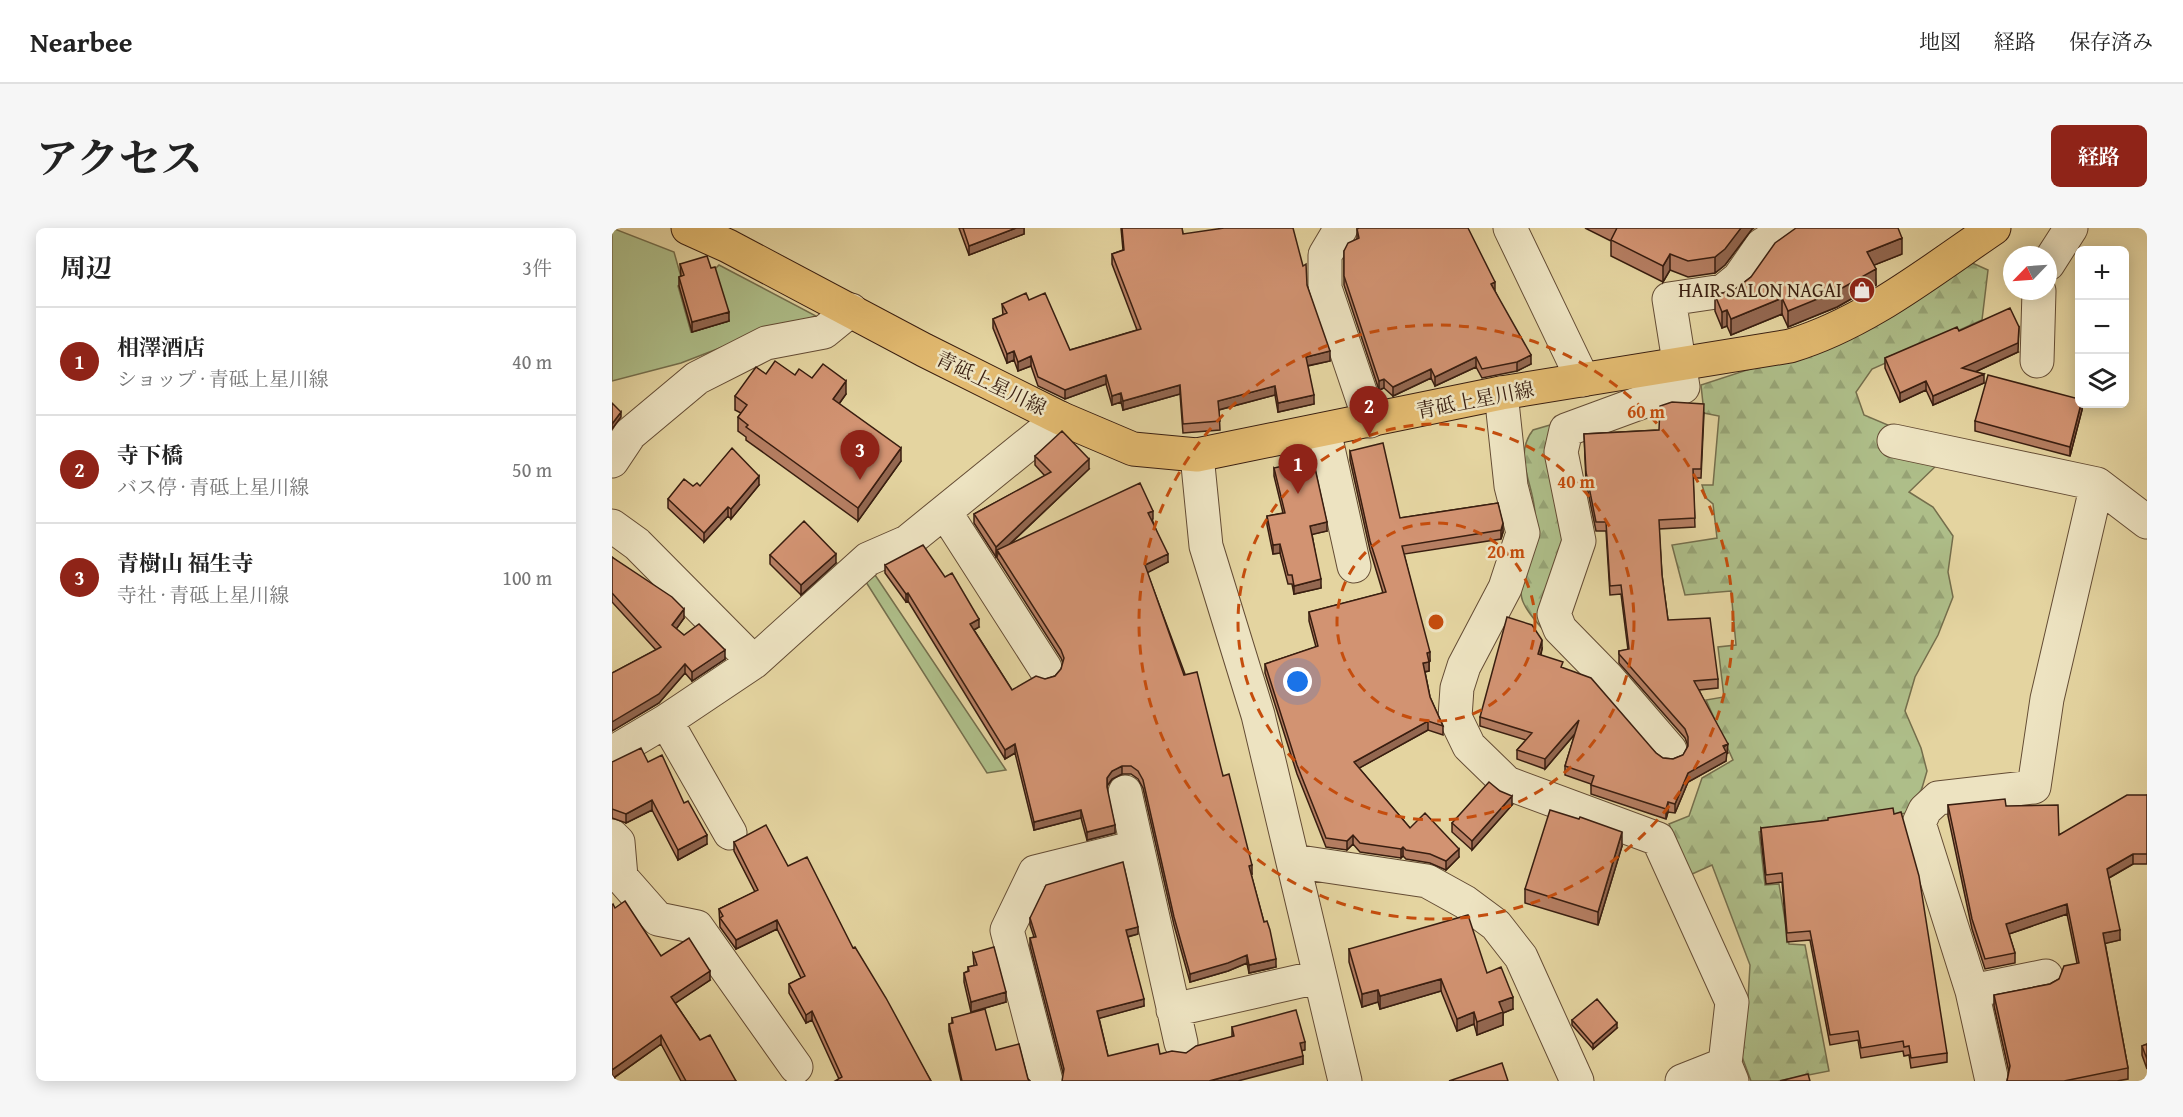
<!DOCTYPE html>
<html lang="ja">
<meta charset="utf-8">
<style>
:root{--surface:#fff;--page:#f6f6f6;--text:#222;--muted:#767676;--line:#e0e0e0;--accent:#8f2418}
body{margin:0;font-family:"Gentium Book Plus","Noto Serif JP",serif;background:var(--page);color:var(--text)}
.controls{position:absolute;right:18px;top:18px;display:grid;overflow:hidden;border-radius:9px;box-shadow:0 3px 15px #0003}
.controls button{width:54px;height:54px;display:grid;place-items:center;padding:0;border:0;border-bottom:2px solid var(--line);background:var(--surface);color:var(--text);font:30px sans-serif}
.compass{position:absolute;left:1391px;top:18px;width:54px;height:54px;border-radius:50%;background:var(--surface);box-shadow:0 3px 15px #0003;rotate:245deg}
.you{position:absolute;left:686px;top:454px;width:21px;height:21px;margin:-15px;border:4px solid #fff;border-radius:50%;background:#1a73e8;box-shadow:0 0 0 9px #1a73e833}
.badge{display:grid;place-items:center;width:39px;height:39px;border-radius:50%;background:var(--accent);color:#fff;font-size:20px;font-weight:700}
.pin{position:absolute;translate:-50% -50px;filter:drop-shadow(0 2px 3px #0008)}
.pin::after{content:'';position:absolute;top:32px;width:21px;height:18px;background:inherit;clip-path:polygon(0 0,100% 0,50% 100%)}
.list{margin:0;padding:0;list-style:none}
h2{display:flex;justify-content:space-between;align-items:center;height:78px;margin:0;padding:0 24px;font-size:26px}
h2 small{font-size:20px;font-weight:400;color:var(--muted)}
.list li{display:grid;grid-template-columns:39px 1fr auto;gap:18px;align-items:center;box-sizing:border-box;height:108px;padding:0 24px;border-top:2px solid var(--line)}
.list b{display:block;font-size:22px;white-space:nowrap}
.list p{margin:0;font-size:20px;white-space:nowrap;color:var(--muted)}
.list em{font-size:20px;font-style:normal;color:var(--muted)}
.icon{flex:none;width:33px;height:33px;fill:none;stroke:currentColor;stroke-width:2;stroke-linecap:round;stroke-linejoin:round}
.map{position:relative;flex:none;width:1535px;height:853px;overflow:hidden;border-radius:9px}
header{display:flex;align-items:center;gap:36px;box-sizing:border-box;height:84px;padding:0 30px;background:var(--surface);border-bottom:2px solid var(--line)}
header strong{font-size:28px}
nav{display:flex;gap:33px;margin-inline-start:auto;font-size:21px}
.intro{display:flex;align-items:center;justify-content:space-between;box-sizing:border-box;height:144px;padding:0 36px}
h1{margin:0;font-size:42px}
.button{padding:15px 27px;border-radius:9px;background:var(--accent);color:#fff;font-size:21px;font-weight:700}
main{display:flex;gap:36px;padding:0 36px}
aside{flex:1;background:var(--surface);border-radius:9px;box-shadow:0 3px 15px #0003}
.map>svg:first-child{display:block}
.grass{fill:#aebe89;stroke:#746e4c;stroke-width:1.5}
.forest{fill:url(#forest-firs);stroke:#746e4c;stroke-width:1.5}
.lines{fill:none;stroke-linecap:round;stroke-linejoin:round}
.minor-casing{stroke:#644c34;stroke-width:35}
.major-casing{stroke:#391e10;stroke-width:35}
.minor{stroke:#ede3c1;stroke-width:33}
.major{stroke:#e2ba70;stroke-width:33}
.wall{fill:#b57e62;stroke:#391e10;stroke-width:1.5}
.shaded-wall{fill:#936750;stroke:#391e10;stroke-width:1.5}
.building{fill:#d29372;stroke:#391e10;stroke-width:1.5}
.ring{fill:none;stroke:#c54d0d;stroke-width:3;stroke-dasharray:10 8}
.labels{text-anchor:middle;stroke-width:5;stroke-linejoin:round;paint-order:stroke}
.poi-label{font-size:20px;fill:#391e10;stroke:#ede3c1;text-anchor:end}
.street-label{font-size:20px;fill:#391e10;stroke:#ede3c1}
.centre{fill:#c54d0d;stroke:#ede3c1;stroke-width:3}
.ring-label{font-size:18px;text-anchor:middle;font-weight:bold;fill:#c54d0d;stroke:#ede3c1;stroke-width:5;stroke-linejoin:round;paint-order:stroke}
</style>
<header>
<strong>Nearbee</strong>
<nav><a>地図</a><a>経路</a><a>保存済み</a></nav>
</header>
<div class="intro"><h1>アクセス</h1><a class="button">経路</a></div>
<main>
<aside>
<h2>周辺<small>3件</small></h2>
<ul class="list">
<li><span class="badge">1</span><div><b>相澤酒店</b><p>ショップ · 青砥上星川線</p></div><em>40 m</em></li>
<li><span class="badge">2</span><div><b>寺下橋</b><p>バス停 · 青砥上星川線</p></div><em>50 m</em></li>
<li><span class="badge">3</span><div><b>青樹山 福生寺</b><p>寺社 · 青砥上星川線</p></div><em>100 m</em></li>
</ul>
</aside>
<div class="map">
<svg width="1535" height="853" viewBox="0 0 1535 853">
<defs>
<pattern id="forest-firs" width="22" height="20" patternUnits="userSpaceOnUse" patternTransform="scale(1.5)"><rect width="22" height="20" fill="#aebe89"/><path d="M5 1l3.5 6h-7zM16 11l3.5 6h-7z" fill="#96a375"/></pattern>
</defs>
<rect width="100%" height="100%" fill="#e4d4a0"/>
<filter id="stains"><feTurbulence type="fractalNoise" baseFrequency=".00333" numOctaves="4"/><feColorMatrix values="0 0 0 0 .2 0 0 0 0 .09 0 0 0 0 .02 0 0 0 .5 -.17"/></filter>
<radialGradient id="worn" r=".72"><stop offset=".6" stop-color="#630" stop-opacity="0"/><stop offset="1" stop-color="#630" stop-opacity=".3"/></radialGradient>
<path class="grass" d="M0,0L62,24L71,56L66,58L79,104L117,93L102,42L107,37L204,88L126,113L69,135L0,153Z
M257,338L394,542L375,545L254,354Z"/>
<path class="forest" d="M1358,34L1376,42L1370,92L1260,141L1244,164L1252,187L1309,211L1327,235L1297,264L1321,279L1341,308L1336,344L1341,369L1326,407L1303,449L1293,483L1309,520L1315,543L1303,584L1147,604L1153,657L1167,656L1177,716L1193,717L1217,843L1166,853H1139L1126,818L1136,771L1138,737L1100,637L1078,647L1057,596L1077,588L1090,550L1121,532L1094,472L1112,469L1106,419L1124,417L1119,363L1073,367L1060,317L1105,310L1101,276L1094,270L1090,257H1101L1107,188L1092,185L1089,157L1212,117Z
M938,197L941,232L951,269L960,432C946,416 921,394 912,376C901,356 922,314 923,291C925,260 899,230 921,202Z"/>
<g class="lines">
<defs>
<path id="minor" d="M729,0L713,27V60L758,193
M898,0L971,152
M1436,36L1459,0
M1425,133L1427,63
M889,165L899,258L911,305L893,360L852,438L845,460L843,489L857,518L895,555L1046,611L1120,774L1113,836
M712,202L742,338
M1282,213L1485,256L1535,294
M585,227L594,318L646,487L733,853
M0,233L18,206L85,150L154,115L212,104L239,82
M333,284L433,440
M0,298L25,316L142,434
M54,493L118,605
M1058,522L995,449L948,401L942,386L967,313L949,224L954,202L1071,159L1057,71L1111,63L1127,50L1150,17L1177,0
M0,525L54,493L142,434L256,331L295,314L448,190
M513,564L569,815
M0,608L6,614L9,649L46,691L85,699L184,839
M681,633L815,653L853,674L884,697L909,729L965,853
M1360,763L1434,748
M561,782L706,749
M434,853L395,702L423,644L524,619
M1070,853L1113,836L1120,853
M1380,853L1360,763L1307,595L1313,582L1326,570L1422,559L1435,471L1485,256"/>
<path id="major" d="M76,0L116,18L312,122L448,190L521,221L585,227L889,165L1178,118C1254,95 1317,44 1382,0"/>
</defs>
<use href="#minor" class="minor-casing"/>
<use href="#major" class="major-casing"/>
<use href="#minor" class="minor"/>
<use href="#major" class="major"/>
</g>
<path class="wall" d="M347,0H412V6L357,27Z
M509,0H570L571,6L695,57L718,133L696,138L702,176L666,184L663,167L607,182L608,202L571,205L568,166L511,182L509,174L500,177L494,156L453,171L426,158L419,138L406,143L402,132L395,135L381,100V91L391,87L390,76L417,72L458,122L525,102L500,36V26L511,22Z
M973,0H1142L1140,1L1113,37L1103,45L1076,49L1058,42L1051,54L999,28V13Z
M745,1L883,63L919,136L905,143L870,150L864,139L823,158L819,150L781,168L772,160L767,162L732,57V23L745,11Z
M1290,26L1262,37L1264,57L1225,79L1176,99L1170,86L1119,107L1115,98L1110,100L1103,83V67L1122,62L1139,49Z
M68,36L99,40L117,93L80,104L67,58V49L69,48Z
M1347,103L1406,124L1363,144L1372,155L1321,177L1314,162L1288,174L1273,140V130Z
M154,146L183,147L200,150L234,166L227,176L289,233L246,293L134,212V209L126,203V189L129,185L123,182V168Z
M1470,176V182L1458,228L1363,203V193Z
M1092,185L1089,250H1081L1083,299L1047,301L1050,347L1056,392L1106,451V460L1087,462L1116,525L1114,526V533L1076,554L1063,585L1056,584L1054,591L979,566V556L953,547V538L963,506L933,541L905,531V522L914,512L868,498V489L930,421L929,427L951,440L1044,525L1051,530L1061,531L1071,527L1076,518L1073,510L1007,435V423L1016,422L1009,366L998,367L994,303H984L974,254L972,206L1047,202Z
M738,223L788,290L886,275L891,304L889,311L792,326L818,433H817V443L813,444L818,469L831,498V507L816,502L747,540L798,600L847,629L834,642L818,635L794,631L791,628L789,630L748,624L741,616L735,622L714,619L685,546L653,445V436L704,419L697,393V384L771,365L758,322L738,232Z
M423,228L477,241L397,317L541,291H540L556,334L535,344L611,548L640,646H639L664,739L637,745L635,735L616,743L578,754L562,697L531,560L526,551L519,546H510L500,551L495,558V561L503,605L475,612L469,590L422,602L403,525L393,531L296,373L294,374L273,345V337L367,399L362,402L400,462L443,448L449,441L451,435L449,430L385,330V328L384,329L362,295V286L433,248L423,237Z
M662,240L715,303L700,306L709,360L682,366L680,356H676L668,325L661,326L655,297V288L671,285L662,248Z
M147,257L119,291L116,288L92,314L56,280V271L81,258Z
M158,327L224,335L189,367L158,336Z
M0,329L72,390L64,401L72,407L113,431L80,453L73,445L47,475L0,503V445L44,422L0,374Z
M0,534H36L72,575L95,616L66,632L40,582L14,595L0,590Z
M1535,567V636H1521L1497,650L1508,712L1493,715L1516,840V851L1505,853H1395L1397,844L1382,778V767L1438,756L1447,751L1465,735L1455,686L1397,706L1403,725V735L1373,741L1360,701L1336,588V577L1394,578L1447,607Z
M900,577L860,622L840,604V595Z
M1149,600L1335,825V834L1299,840L1297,827L1292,828L1291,823L1249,830L1246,812L1218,817L1198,712L1175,714L1170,654L1154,656L1149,610Z
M122,614L176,638L241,720L319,853L227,851L200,792L194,795L177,765V756L189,750L165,701L124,721L108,699L107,681L143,664L122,623Z
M1010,618L986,697L913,675V661Z
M3,680L49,728L98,752L63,775L88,812L124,853H69L49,816L2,850L0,853Z
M418,690L526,706L516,709L532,778L487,790L496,828L574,825L620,809V799L693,822H690L691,836L451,845L418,718V710L422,709L418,697Z
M737,721L875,745L901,781L891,785V797L865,807L862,796L845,803L829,763L768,781L766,774L750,779L737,734Z
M361,725L394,774L359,784L352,754V745L356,743V739L362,738Z
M340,790L384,822L418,853H349L337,803V796L340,795Z
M960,792L1005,800L981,821L960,797Z
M1535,816V841L1530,827V818Z"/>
<path class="shaded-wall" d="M404,0H412V6L357,27V18Z
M1129,0H1142L1140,1L1113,37L1103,45V29Z
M1290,10V26L1255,40V24Z
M1058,26V42L1051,54V38Z
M1264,41V57L1225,79L1176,99V83Z
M883,54V63L879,56Z
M1170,70V86L1119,107V91Z
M1115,82V98L1110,100V84Z
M117,84V93L80,104V94Z
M1407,99L1406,124L1350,150V140Z
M402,123V132L395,135V126Z
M718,123V133L694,138V129Z
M919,127V136L905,143V134Z
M419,128V138L406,143V134Z
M864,129V139L823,158V149Z
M819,141V150L781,168V159Z
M1372,146V155L1321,177V168Z
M494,147V156L453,171V162Z
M772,151V160L767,162V153Z
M234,153V166L221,184V171Z
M1314,153V162L1288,174V165Z
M568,157V166L511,182V173Z
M663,158V167L606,182V173Z
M509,165V174L500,177V168Z
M702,167V176L666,184V175Z
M1469,176H1470V182L1458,228V219Z
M9,184V189L0,201V196Z
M289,220V233L246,293V280Z
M477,231V241L387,326L385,322V328L384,329V319Z
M147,248V257L119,291V281Z
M116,279V288L92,314V305Z
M541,283V291L536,293V285Z
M715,294V303L698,307V298Z
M891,295V304L889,311V302Z
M668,316V325L661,326V317Z
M224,326V335L189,367V357Z
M556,326V334L533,346V337Z
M709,351V360L682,366V358Z
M296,365V373L294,374V366Z
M72,381V390L60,407V397Z
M367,391V399L358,404V396Z
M930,412V421L926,435V426Z
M113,422V431L80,453V444Z
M818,424V433L815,434V425Z
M817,434V443L811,444V435Z
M73,436V445L47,475L0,503V494Z
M967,492V501L933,541V531Z
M816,493V502L742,543V534Z
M403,516V525L393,531V522Z
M1116,516L1114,533L1076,554L1063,585V576L1076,545Z
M510,538V546L500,551L495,558V567V550L500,543Z
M900,568V577L860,622V613Z
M40,572V582L14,595V586Z
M1056,574V584L1054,591V581Z
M469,582V590L422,602V594Z
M503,597V605L475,612V604Z
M1010,604V618L986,697V684Z
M95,607V616L66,632V622Z
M741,607V616L735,622V613Z
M791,619V628L789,630V621Z
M847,621V629L834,642V633Z
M1521,626V636L1495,651V641Z
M640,637V646H637V638Z
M1455,676V686L1394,707V696Z
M165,692V701L124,721V712Z
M526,699V706L514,709V702Z
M1508,702V712L1491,716V705Z
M635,727V735L616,743L578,754V746Z
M664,731V739L637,745V737Z
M98,743V752L59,778V769Z
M829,751V763L768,781V768Z
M766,762V774L750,779V766Z
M394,764V774L359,784V774Z
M901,769V781L891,785V797L865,807V794L887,774Z
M532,771V778L485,791V783Z
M200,783V792L194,795V787Z
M862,784V796L845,803V791Z
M1005,795V800L981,821V816Z
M49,807V816L0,851V842Z
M693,814V822L688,823V815Z
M691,828V836L626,853H597Z"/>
<path class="building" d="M351,0H404L357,18Z
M510,0H570L571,6L612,0H681L691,38L694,36L695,57L718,123L694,129L702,167L666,175L663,158L606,173L608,193L571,196L568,157L511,173L509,165L500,168L494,147L453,162L426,149L419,128L406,134L402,123L395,126L381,91L395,85L390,76L414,65L417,72L433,65L458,122L529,101L500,26L512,22Z
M747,0H856L883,54L879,56L919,127L905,134L870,141L864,129L823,149L819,141L781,159L772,151L767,153L732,48V23L736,15L747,10L745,1Z
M1005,0H1129L1113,21L1103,29L1076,33L1058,26L1051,38L999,12Z
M1184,0H1286L1290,10L1255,24L1264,41L1225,63L1176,83L1170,70L1119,91L1115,82L1110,84L1103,67L1122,62L1139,49L1163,15Z
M95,28L99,40L103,39L117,84L80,94L67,49L72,47L68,36Z
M1398,80L1407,99L1406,115L1350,140L1372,146L1321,168L1314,153L1288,165L1273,130L1345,99L1347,103Z
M163,133L183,147L187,141L200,150L211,136L234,153L221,171L289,220L246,280L134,199L136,197L126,189L135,177L123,168L144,139L154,146Z
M1376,147L1467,171V176H1469L1458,219L1363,193Z
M1060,174L1092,176L1089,241H1081L1083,290L1047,292L1050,347L1056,392L1098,390L1106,451L1082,453L1116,516L1111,518L1114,524L1076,545L1063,576L1056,574L1054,581L979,557L982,548L953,538L967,492L933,531L905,522L920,505L868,489L895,389L920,397L930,412L926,426L951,434L949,439L979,450L1044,525L1051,530L1061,531L1071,527L1076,518V509L1073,501L1007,426V423L1017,421L1009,357L998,358L994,294H984L974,244L972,206L1047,202L1048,178Z
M0,175L9,184L0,196Z
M450,203L477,231L384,319L362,286L439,244L423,228Z
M771,215L788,290L886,275L891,295L889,302L790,318L818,424L815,425L817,434L811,435L818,469L831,498L816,493L742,534L798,600L813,585L847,621L834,633L818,626L794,622L791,619L789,621L748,615L741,607L735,613L714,610L685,537L653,436L706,418L697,384L774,364L758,313L738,223Z
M120,220L147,248L119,281L116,279L92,305L56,271L72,251L81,258L85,255L88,258Z
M701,231L715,294L698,298L709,351L682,358L680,347H676L668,316L661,317L655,288L673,285L662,240Z
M528,255L541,283L536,285L556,326L533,337L572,447L585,444L611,548L617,546L640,637L637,638L652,694L655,693L658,702L664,731L637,737L635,727L616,735L578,746L562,689L531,552L526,543L519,538H510L500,543L495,550V559L503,597L475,604L469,582L422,594L403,516L393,522L296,365L294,366L273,337L311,317L333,349L340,345L367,391L358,396L400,462L424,448L433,451L443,448L449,441L452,430L449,422L385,322Z
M192,293L224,326L189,357L158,327Z
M0,329L60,369L72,381L60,397L72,407L87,396L113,422L80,444L73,436L47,466L0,494V445L49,419L0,365Z
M29,520L36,534L50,527L72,575L76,573L95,607L66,622L40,572L14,586L0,581V534Z
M877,554L888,563L900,568L860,613L840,595Z
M1515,567H1535V626H1521L1495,641L1508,702L1491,705L1516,840L1452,853H1395L1398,838L1382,767L1438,756L1447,751L1452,738L1467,735L1455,676L1394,696L1403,725L1373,731L1360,691L1336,577L1393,571L1394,578L1446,577L1447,607Z
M1281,580L1282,586L1289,584L1307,648L1335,825L1299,830L1297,818L1292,819L1291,813L1249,820L1246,803L1218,807L1198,703L1175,705L1170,645L1154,647L1149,600L1216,592V590Z
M938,582L967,591L968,589L1010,604L986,684L913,661Z
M154,597L176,638L195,629L241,720L243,719L274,770L319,853H223L230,849L200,783L194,787L177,756L193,748L165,692L124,712L108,690L111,688L107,681L146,662L122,614Z
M511,634L526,699L514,702L532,771L485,783L496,828L546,816L548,826L560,823L574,825L584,818L622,808L620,799L684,782L693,814L688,815L691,828L597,853H450L452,841L418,710L424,709L418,690L434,657Z
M13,673L49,728L77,710L98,743L59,769L88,812L98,807L124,853H74L49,807L0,842V677L1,676L3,680Z
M856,687L875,745L889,739L901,769L887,774L891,784L865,794L862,784L845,791L829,751L768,768L766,762L750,766L737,721Z
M382,719L394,764L359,774L352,745L357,743L356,739L365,737L361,725Z
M985,771L1005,795L981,816L960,792Z
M373,781L384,822L407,816L416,851L418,853H350L337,796L341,795L340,790Z
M1535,816V831L1530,818Z
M890,835L896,853H837Z
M0,846L4,853H0Z
M1196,846L1198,853H1168Z"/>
<g class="ring">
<circle cx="824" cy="394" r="99"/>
<circle cx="824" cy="394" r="198"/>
<circle cx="824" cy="394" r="297"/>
</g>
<defs>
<symbol id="shop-disc" viewBox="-11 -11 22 22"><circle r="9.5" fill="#8f2418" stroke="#ede3c1"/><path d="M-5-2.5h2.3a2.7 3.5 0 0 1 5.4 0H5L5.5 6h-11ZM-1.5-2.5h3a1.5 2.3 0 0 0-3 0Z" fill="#fff"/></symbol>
</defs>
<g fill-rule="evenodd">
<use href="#shop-disc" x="1235" y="47" width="30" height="30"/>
</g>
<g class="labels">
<g class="poi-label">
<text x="1230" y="69">HAIR SALON NAGAI</text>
</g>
<g class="street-label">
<text transform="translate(379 155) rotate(26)" y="7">青砥上星川線</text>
<text transform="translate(863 172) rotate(-11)" y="7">青砥上星川線</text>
</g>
</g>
<circle cx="824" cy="394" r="9" class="centre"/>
<g class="ring-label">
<text x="1034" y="190">60 m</text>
<text x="964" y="260">40 m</text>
<text x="894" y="330">20 m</text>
</g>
<rect width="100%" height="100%" filter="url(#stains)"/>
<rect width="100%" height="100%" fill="url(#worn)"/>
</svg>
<div class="controls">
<button>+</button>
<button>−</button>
<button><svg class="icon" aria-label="layers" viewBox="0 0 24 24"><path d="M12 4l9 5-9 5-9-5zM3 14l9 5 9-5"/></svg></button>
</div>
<svg class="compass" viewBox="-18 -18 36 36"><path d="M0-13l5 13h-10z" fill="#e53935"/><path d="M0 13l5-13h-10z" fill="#767676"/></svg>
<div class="you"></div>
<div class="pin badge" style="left:686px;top:266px">1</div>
<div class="pin badge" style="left:757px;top:208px">2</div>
<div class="pin badge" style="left:248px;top:252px">3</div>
</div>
</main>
